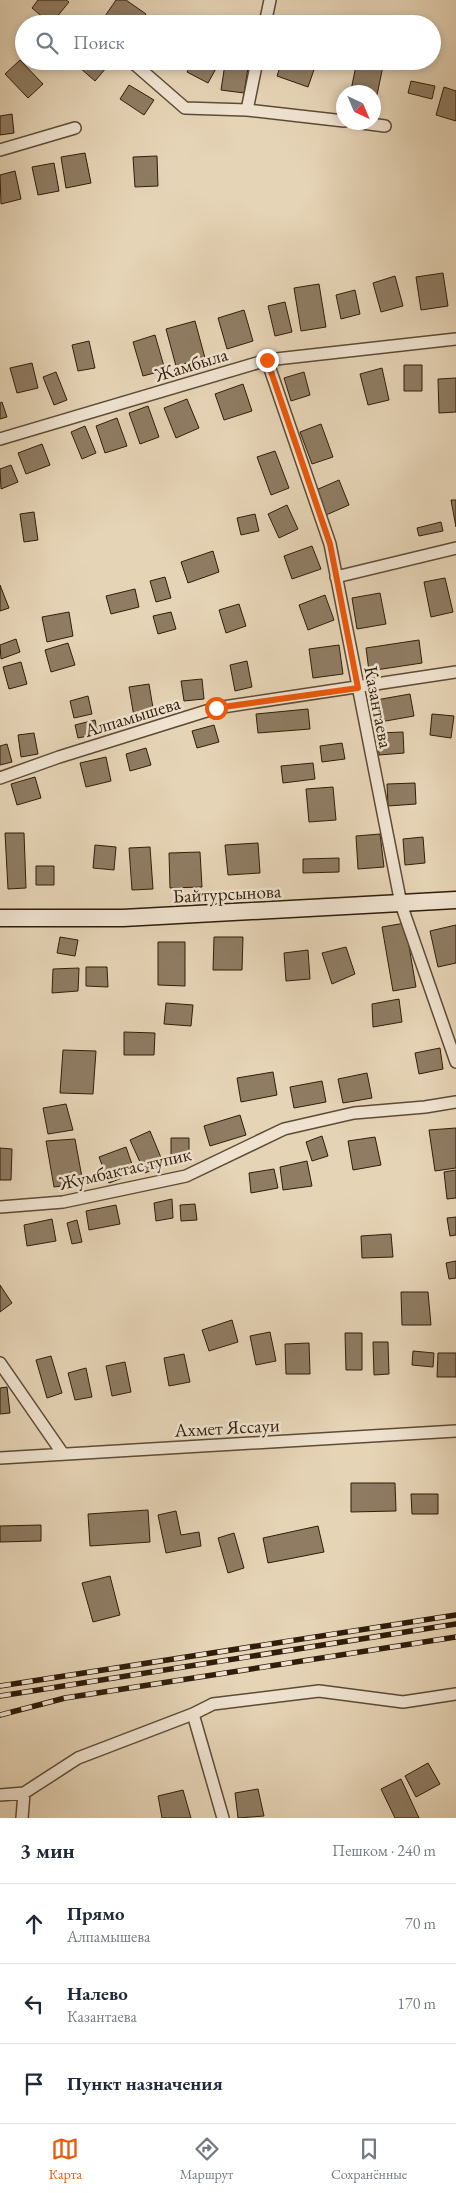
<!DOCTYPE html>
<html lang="ru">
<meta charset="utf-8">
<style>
:root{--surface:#fff;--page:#f6f6f7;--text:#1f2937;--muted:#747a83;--line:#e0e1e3;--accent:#ea580c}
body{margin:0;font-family:"EB Garamond",serif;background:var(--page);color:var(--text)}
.compass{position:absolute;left:336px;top:85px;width:45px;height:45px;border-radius:50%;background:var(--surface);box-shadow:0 2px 8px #0003;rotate:136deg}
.stop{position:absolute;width:15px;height:15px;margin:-11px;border:4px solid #ea580c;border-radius:50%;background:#fff}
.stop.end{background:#ea580c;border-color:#fff;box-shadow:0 1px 5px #0008}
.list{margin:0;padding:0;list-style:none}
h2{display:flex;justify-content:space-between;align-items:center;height:65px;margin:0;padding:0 20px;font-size:21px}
h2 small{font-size:16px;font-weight:400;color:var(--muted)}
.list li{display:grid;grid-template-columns:32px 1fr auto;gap:15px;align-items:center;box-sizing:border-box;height:80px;padding:0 20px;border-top:1px solid var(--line)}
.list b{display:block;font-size:19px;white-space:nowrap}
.list p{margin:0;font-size:16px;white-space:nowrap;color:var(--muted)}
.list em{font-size:16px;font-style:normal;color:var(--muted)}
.icon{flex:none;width:28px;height:28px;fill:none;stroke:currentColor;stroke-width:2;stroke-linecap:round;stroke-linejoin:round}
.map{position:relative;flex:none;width:456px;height:1818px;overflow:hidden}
.search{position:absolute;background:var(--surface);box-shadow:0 2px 8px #0003;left:15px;right:15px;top:15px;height:55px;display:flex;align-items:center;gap:12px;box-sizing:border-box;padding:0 18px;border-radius:28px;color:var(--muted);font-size:19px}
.sheet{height:305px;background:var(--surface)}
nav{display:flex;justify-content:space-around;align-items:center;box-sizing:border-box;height:70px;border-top:1px solid var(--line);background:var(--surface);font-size:14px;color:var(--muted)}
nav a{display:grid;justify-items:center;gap:2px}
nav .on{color:var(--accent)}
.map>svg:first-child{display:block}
.building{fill:#8f7c63;stroke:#301d0a}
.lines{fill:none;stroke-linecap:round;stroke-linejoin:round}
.minor-casing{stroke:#5e4b35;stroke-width:14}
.secondary-casing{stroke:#301d0a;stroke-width:19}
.minor{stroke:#efe3d0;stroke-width:11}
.secondary{stroke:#efe3d0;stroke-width:16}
.rail-casing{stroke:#301d0a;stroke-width:5.5}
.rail{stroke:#efe3d0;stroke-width:4;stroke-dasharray:11;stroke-linecap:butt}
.route{stroke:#ea580c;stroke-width:6}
.labels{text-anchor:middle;stroke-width:5;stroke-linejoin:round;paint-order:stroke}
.street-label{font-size:19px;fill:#301d0a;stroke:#efe3d0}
</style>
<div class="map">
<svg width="456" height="1818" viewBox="0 0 456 1818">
<rect width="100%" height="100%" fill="#e6d4b6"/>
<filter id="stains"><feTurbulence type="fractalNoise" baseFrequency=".004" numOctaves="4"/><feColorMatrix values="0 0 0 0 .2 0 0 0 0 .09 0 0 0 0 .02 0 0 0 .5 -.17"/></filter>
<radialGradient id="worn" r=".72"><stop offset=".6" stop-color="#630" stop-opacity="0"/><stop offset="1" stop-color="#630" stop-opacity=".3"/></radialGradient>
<path class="building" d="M38,0H66L69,2L51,24L32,8Z
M116,0H126L146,14L139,24H109L103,19Z
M20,60L43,84L28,98L5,74Z
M72,61H112L95,81Z
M194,61H213L218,65L208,83L187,72Z
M282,61H317L308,87L277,76Z
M357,61L383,66L377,95H374V92L351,90Z
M225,64L248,68L244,93L221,90Z
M411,81L435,86L432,99L408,93Z
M129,85L154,100L144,115L120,99Z
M444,87L456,91V121L436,115Z
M12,114L14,133L0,135V116Z
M85,153L91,183L66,188L61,157Z
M157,156L158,186L135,187L133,157Z
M54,163L59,191L38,195L32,167Z
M15,171L21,199L1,204L0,175Z
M443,273L448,306L421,310L416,277Z
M395,276L403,306L381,312L373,283Z
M319,284L326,327L301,331L294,288Z
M355,290L360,314L341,319L336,295Z
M285,302L292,332L275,336L268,306Z
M244,310L253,341L227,349L218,318Z
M195,321L205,358L176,366L166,329Z
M155,335L165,370L143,376L133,342Z
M89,341L95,368L78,371L72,345Z
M32,363L38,388L17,393L10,368Z
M404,365H422V391H404Z
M382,368L389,400L368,405L360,374Z
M56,372L67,400L54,405L43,377Z
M304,372L310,395L291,401L284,378Z
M456,378V412L439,413L438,379Z
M243,384L252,411L224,420L215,394Z
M187,399L199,428L176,438L164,408Z
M2,402L7,417L0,419V403Z
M148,406L159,437L140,444L129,413Z
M117,418L127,446L105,453L96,426Z
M321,424L333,457L312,464L300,432Z
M85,426L96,453L82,459L71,432Z
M42,444L50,465L26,474L18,453Z
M275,451L289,488L271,495L257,457Z
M11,465L18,482L1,489L0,469Z
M339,480L349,505L326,515L316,490Z
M451,500H456V527Z
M287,505L298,529L279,538L268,514Z
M34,512L38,540L24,542L20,514Z
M255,514L259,531L241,535L237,518Z
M441,522L443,531L419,536L417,528Z
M312,546L321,569L292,579L284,556Z
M213,551L219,572L188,583L181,562Z
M165,577L171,598L156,602L150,581Z
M445,578L453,612L431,617L424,582Z
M0,585L9,608L0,611Z
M135,589L139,607L111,614L106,596Z
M380,593L386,624L357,629L352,598Z
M325,595L334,620L308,630L299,605Z
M239,604L246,626L226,633L219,610Z
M69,612L73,636L47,642L42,617Z
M171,612L176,629L158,634L153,616Z
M16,639L20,652L1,659L0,645Z
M419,640L422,663L369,671L366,648Z
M68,643L75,665L51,672L45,650Z
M339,645L343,674L313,678L309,649Z
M247,661L252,687L235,691L230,665Z
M21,662L27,684L9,689L3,667Z
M202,679L204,699L184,701L181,681Z
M149,684L154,714L134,717L129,687Z
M410,694L414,716L380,722L376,700Z
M88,696L92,714L74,718L70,701Z
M308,709L310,729L258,733L256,714Z
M432,714L454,716L451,738L430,735Z
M95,720L98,734L78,738L75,725Z
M214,725L219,742L197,748L192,731Z
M403,732L404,753L379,755L378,733Z
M34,733L38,754L21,757L18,735Z
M342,743L345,759L322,762L320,746Z
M7,744L12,762L0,765V746Z
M146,748L151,765L130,771L126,754Z
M106,757L111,781L86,787L80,763Z
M313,763L315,779L283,783L281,766Z
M35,777L41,798L17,805L11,784Z
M415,783L416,804L388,806L387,784Z
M333,787L336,820L309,822L306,789Z
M5,833H24L26,888L8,889Z
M380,834L384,867L358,869L356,836Z
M423,837L425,863L405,865L403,839Z
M258,843L260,873L228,875L225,845Z
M95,845L116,847L114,870L93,868Z
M150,847L153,889L132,890L129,848Z
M200,852L202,887L170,888L169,853Z
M339,858V872L303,873V859Z
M36,866H54V885H36Z
M405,923L416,987L393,991L382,927Z
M456,925V963L438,967L430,931Z
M60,937L78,940L75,956L57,953Z
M214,937H243L242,970H213Z
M158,942H185V986L158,985Z
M346,947L355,974L332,984L322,953Z
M308,950L310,979L286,981L284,953Z
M86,967H107L108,987L86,986Z
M79,968L78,991L52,993L53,969Z
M399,999L402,1022L373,1027L372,1004Z
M166,1003L193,1005L191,1026L164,1024Z
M124,1032L155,1033L154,1055H124Z
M440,1048L443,1069L419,1074L415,1053Z
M63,1050L96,1051L93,1094L60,1093Z
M273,1072L277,1095L241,1102L237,1078Z
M367,1073L372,1098L343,1103L338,1079Z
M322,1081L326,1102L294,1108L290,1087Z
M66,1104L73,1130L48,1134L43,1108Z
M240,1115L246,1135L210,1146L204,1126Z
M456,1128V1168L435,1171L429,1130Z
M150,1131L164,1165L145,1173L130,1140Z
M322,1136L328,1156L312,1161L306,1142Z
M375,1137L381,1165L353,1170L348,1141Z
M171,1138H189V1158H171Z
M75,1139L83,1183L54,1187L46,1141Z
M126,1147L135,1173L109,1183L99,1157Z
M0,1148L12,1149L11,1180H0Z
M307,1161L312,1186L283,1190L280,1167Z
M274,1169L278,1188L251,1193L249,1173Z
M456,1170V1198L447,1199L444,1172Z
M172,1199L173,1218L156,1221L154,1203Z
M195,1204L197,1220L181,1221L180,1205Z
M116,1205L120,1224L89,1230L86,1211Z
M456,1217V1235L450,1236L447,1218Z
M52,1219L56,1241L27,1246L24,1225Z
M77,1220L82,1242L72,1244L67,1223Z
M391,1234L393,1257L362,1258L361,1236Z
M456,1261V1278L449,1279L446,1263Z
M0,1285L12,1303L0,1312Z
M401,1292H428L431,1325H402Z
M232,1320L238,1342L209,1351L202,1330Z
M270,1332L276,1361L256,1365L250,1336Z
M345,1333H362V1370H346Z
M373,1342H388L389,1374L374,1375Z
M309,1343L310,1374H286L285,1344Z
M413,1351L434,1353L433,1367L412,1365Z
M438,1353H456V1377H437Z
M184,1354L190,1382L169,1386L164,1358Z
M51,1356L62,1393L47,1398L36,1360Z
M125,1362L131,1392L112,1396L106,1366Z
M86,1368L92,1397L75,1400L68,1373Z
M7,1387L10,1413L0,1414V1388Z
M351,1483H395L396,1511L351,1512Z
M411,1494H438V1514H412Z
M148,1510L150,1542L90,1546L88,1514Z
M176,1511L181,1535L199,1532L201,1546L166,1553L158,1515Z
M41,1525V1541L0,1542V1526Z
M318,1526L324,1552L268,1563L263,1538Z
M234,1533L244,1568L228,1573L218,1538Z
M110,1576L120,1615L93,1622L82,1583Z
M428,1763L440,1784L416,1797L405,1776Z
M401,1779L419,1818H395L381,1789Z
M258,1789L264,1816L238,1818L235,1793Z
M183,1790L191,1818H162L158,1796Z"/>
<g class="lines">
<defs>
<path id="minor" d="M265,24L270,0
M131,61L185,108L247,110L344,121
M247,110L257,61
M354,122L385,126
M0,150L75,128
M267,360L330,544L401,904L456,1062
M0,439L267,360L456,339
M336,577L456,548
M0,778L59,757L216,708L456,672
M0,1207L63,1202L186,1176L284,1129L354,1113L425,1107L456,1102
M0,1363L63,1454
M0,1458L456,1431
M193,1714L223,1818
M0,1795L24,1793L78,1758L193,1714L213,1704L319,1691L403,1702L456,1694
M22,1818L24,1793"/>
<path id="secondary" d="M0,918H123L456,900"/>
</defs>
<use href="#minor" class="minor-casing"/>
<use href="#secondary" class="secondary-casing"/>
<use href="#minor" class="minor"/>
<use href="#secondary" class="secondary"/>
<defs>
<path id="rail" d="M0,1686L456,1615
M0,1696L456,1624
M0,1715L65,1698L456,1637"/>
</defs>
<use href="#rail" class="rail-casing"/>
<use href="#rail" class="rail"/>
</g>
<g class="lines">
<path class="route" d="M216,708L358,688L330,544L267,360"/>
</g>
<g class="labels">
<g class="street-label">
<text transform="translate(191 364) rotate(-17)" y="7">Жамбыла</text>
<text transform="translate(379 707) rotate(79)" y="7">Казантаева</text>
<text transform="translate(132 716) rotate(-17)" y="7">Алпамышева</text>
<text transform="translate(227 893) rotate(-3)" y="7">Байтурсынова</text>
<text transform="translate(125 1168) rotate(-13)" y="7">Жумбактас тупик</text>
<text transform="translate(227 1427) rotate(-3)" y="7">Ахмет Яссауи</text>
</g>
</g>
<rect width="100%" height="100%" filter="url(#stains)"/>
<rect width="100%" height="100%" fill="url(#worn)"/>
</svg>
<svg class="compass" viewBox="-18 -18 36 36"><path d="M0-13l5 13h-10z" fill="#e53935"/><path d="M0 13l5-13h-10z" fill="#747a83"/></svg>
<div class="stop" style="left:216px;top:708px"></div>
<div class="stop end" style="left:267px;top:360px"></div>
<div class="search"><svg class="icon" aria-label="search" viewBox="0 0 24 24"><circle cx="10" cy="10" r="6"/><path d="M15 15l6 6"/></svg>Поиск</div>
</div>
<section class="sheet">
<h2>3 мин<small>Пешком · 240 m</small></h2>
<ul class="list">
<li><svg class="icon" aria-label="ahead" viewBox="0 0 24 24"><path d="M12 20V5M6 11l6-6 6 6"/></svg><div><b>Прямо</b><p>Алпамышева</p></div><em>70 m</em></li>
<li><svg class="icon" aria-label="left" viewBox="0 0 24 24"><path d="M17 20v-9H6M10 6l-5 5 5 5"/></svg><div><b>Налево</b><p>Казантаева</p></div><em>170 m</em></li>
<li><svg class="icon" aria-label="arrive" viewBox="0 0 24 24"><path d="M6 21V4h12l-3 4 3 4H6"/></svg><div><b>Пункт назначения</b></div></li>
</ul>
</section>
<nav>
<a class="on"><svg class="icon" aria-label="map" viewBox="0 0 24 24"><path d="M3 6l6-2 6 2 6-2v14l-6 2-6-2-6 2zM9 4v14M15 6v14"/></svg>Карта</a>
<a><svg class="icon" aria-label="directions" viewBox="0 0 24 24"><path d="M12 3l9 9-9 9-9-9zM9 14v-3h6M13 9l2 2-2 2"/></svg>Маршрут</a>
<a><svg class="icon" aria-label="saved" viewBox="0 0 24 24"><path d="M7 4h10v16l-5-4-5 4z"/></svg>Сохранённые</a>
</nav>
